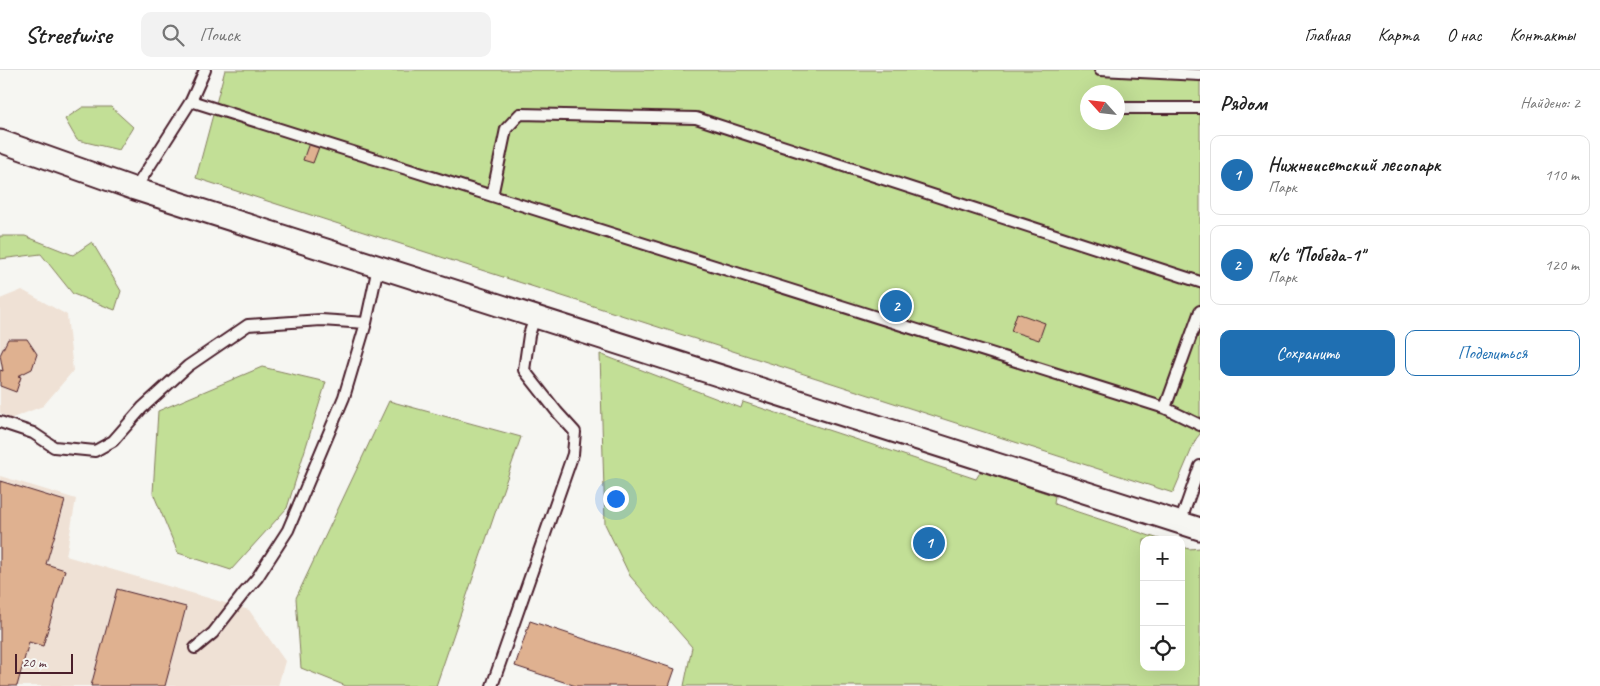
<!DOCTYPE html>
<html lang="ru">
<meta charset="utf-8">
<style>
:root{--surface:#fff;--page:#f2f2f2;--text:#222;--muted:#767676;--line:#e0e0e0;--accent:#1f6fb2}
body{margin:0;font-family:Caveat,sans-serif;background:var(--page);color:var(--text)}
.controls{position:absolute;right:15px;bottom:15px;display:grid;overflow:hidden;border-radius:10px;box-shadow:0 5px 20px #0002}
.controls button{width:45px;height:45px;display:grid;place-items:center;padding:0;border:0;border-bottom:1px solid var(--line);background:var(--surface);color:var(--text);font:25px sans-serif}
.compass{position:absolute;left:1080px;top:15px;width:45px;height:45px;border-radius:50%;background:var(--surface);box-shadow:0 5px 20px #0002;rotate:297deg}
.scale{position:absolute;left:15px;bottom:12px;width:58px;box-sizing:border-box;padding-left:5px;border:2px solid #4a1f2b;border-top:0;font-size:14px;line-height:18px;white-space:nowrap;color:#4a1f2b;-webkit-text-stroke:4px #f6f6f2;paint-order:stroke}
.you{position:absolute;left:615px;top:428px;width:18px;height:18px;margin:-12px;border:4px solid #fff;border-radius:50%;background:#1a73e8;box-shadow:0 0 0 8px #1a73e833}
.badge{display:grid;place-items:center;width:32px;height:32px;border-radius:50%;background:var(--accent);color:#fff;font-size:16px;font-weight:700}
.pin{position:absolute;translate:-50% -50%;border:2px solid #fff;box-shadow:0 1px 5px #0006}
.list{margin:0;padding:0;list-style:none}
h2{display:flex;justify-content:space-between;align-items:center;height:65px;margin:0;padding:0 20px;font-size:21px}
h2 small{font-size:16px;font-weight:400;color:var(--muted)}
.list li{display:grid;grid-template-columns:32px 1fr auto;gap:15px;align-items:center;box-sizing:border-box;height:80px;margin:0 10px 10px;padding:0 10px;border:1px solid var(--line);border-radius:10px}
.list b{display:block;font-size:19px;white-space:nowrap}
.list p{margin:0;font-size:16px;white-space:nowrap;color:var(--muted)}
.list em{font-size:16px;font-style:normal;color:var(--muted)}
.actions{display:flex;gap:10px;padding:15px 20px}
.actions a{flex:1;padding:11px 0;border:1px solid var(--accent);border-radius:10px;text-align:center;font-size:18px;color:var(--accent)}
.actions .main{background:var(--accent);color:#fff}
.icon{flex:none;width:28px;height:28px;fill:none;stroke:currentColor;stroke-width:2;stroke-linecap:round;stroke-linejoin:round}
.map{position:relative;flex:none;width:1200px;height:616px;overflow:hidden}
header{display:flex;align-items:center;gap:30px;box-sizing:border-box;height:70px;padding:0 25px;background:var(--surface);border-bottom:1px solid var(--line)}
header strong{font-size:24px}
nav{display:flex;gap:28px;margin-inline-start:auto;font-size:18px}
.search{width:350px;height:45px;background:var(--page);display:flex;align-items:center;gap:12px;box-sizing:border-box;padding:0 18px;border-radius:10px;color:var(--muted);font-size:19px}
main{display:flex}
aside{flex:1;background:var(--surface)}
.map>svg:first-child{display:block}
.built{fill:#efe1d5}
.green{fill:#c2df96;stroke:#867f60;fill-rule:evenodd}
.building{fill:#dfb190;stroke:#4a1f2b}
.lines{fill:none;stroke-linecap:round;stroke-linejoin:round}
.lane-casing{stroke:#4a1f2b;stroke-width:14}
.street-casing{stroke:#4a1f2b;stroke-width:25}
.lane{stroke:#f6f6f2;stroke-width:10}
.street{stroke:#f6f6f2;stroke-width:21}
</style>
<header>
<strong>Streetwise</strong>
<div class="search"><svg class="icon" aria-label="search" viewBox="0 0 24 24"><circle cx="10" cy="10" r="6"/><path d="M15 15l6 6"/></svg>Поиск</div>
<nav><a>Главная</a><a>Карта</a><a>О нас</a><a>Контакты</a></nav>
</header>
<main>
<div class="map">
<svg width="1200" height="616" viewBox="0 0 1200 616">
<rect width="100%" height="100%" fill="#f6f6f2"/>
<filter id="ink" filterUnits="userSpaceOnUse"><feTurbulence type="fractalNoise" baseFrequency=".02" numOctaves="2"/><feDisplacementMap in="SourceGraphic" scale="10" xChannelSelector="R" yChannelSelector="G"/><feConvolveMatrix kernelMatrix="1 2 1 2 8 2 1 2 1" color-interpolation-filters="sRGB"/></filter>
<g filter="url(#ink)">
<path class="built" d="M22,220L67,245L73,301L43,336L10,349L0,343V229Z
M0,406L76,429L66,486L249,540L285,591L278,616H0Z"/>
<path class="green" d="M225,0H1200V364L1196,369L1173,423L196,108ZM1088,22H1118V52H1088Z
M83,37H111L133,57L119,80L77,70L65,49Z
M0,166H25L73,185L92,172L121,221L115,240L73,224L41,184L0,189Z
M600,284L741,338L743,332L976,409L981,401L1055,426L1054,434L1162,470H1144V597H1181V476L1189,479L1200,478V616H684L692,577L630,506L605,454Z
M262,297L326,312L287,438L231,500L178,483L153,423L158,341Z
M389,331L521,367L436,616H346L301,598L296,528Z"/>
<path class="building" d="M309,73L319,77L313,93L303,90Z
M1017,243L1045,253L1039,270L1011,261Z
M8,269H27L37,284L32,299L18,306L21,307L16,322L0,316V300L3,301L0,285Z
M0,411L65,431L46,494L65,500L43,576L29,572L17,616H0Z
M117,519L186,537L165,616H91Z
M530,551L675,599L669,616H576L515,596Z"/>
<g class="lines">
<defs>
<path id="lane" d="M1100,0L1200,5
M191,31L1165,338L1200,355
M1118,38H1200
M135,119L191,31L205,0
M492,126L506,59L520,44L696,48L1200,212
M1165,338L1200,241
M0,352L33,363L54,377L95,381L113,371L142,338L188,296L248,255L321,250L366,253L378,197
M1180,453L1200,396
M195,578L213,563L244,523L257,508L288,460L344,327L366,253
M492,616L573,384L575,362L557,342L524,300L529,265L535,247"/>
<path id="street" d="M0,71L135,119L1200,459"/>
</defs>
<use href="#lane" class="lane-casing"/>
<use href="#street" class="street-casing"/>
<use href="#lane" class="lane"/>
<use href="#street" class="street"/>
</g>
</g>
</svg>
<div class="controls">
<button>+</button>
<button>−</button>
<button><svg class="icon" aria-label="locate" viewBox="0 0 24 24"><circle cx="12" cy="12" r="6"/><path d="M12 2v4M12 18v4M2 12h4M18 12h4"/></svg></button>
</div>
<svg class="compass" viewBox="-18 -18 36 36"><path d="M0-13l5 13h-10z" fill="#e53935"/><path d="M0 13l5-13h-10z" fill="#767676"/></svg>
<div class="scale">20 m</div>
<div class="you"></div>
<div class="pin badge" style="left:929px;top:473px">1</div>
<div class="pin badge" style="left:896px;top:236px">2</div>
</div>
<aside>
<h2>Рядом<small>Найдено: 2</small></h2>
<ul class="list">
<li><span class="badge">1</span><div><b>Нижнеисетский лесопарк</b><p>Парк</p></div><em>110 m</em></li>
<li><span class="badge">2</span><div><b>к/с &quot;Победа-1&quot;</b><p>Парк</p></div><em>120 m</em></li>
</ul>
<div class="actions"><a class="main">Сохранить</a><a>Поделиться</a></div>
</aside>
</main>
